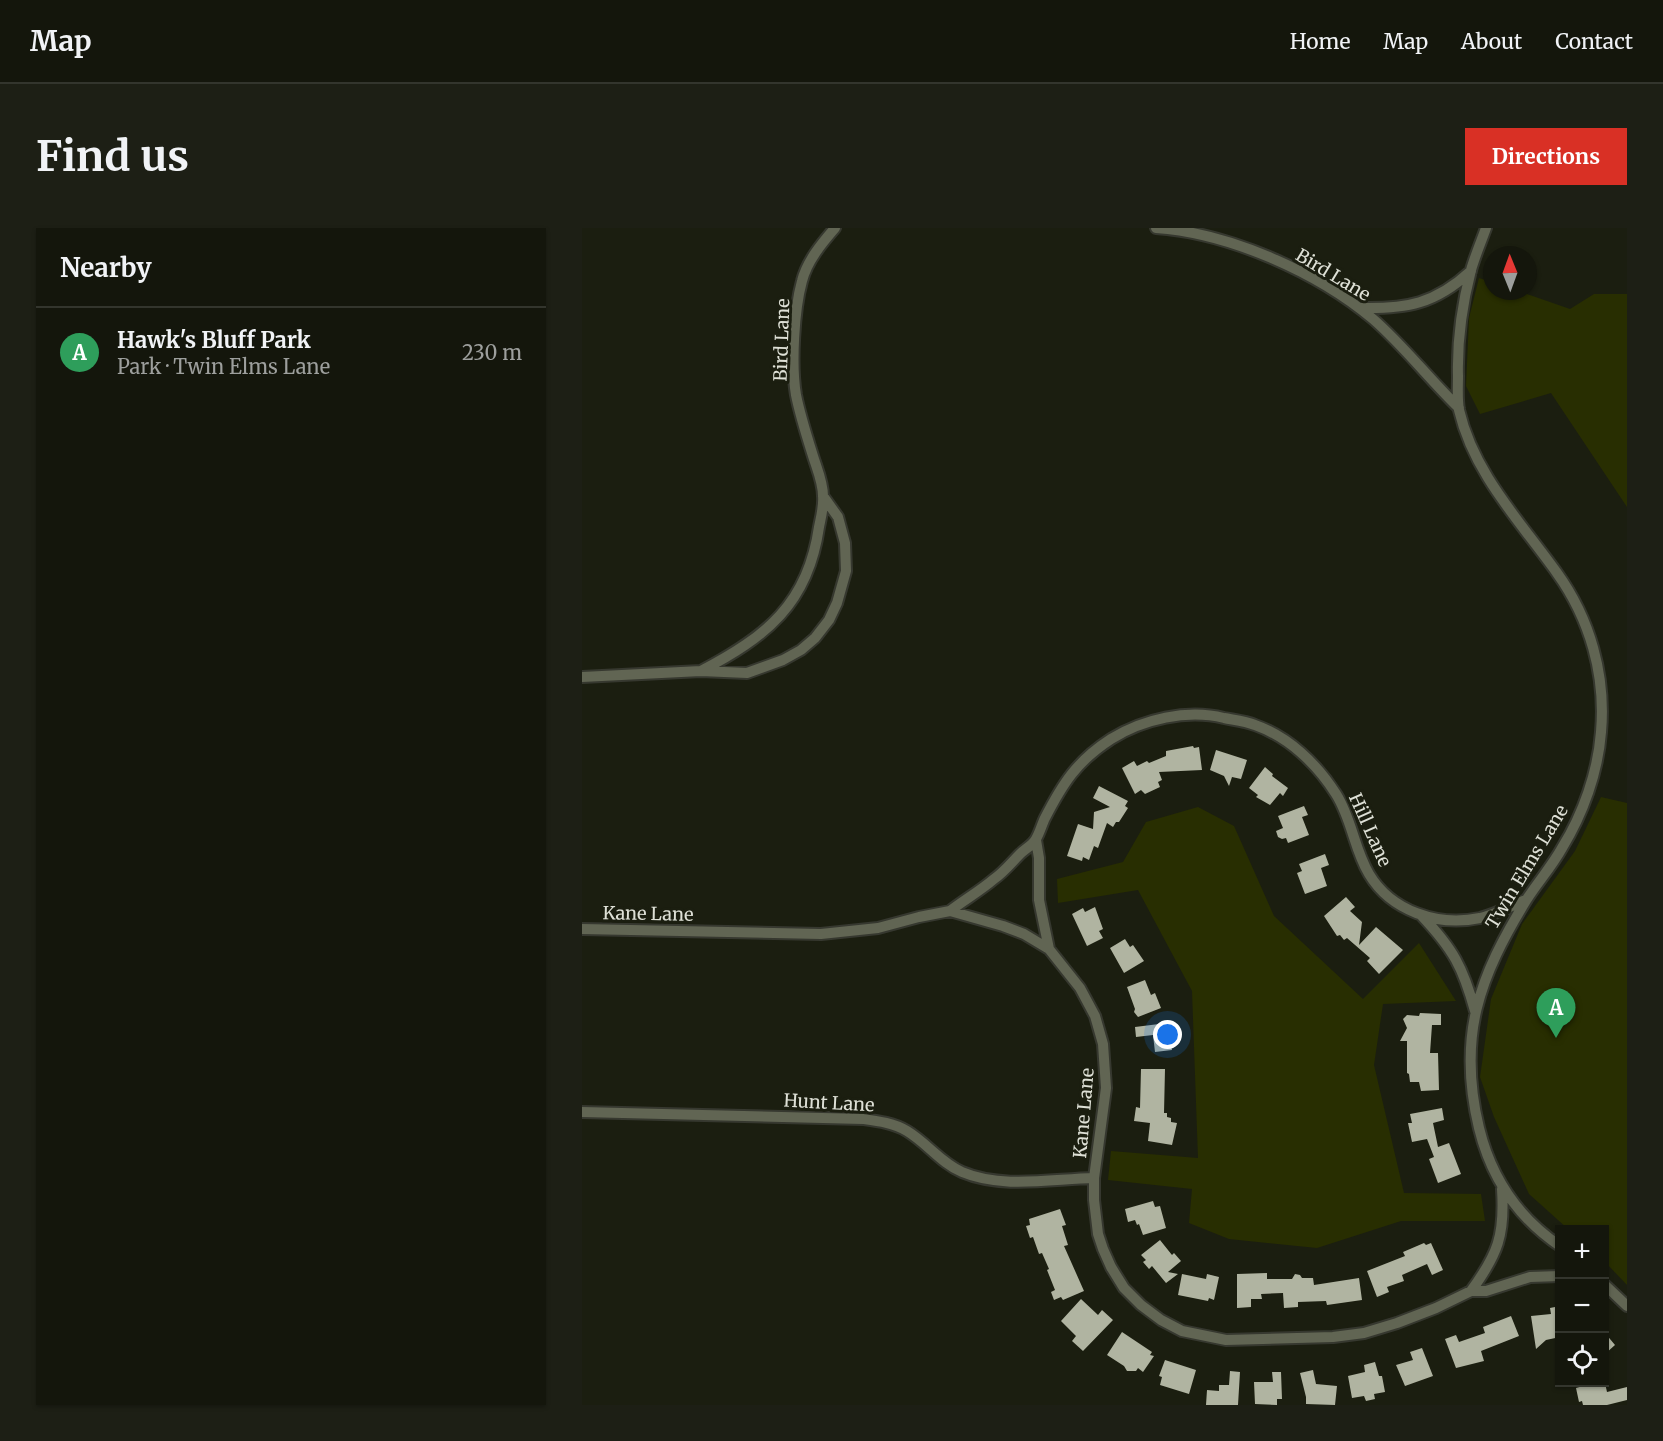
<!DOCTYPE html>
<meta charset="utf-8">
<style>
:root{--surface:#14160c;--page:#1d1f15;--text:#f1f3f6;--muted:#9d9f9d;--line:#33352d;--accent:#d93025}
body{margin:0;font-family:Merriweather,serif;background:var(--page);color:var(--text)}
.controls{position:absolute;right:18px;bottom:18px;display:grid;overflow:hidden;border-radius:0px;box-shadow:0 2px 4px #0004}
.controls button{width:54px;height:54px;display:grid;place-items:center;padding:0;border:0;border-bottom:2px solid var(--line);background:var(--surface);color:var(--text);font:30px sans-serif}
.compass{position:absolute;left:901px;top:18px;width:54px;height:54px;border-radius:50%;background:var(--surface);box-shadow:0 2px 4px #0004;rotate:359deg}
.you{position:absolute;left:586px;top:807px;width:21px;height:21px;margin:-15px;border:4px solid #fff;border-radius:50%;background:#1a73e8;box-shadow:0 0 0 9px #1a73e833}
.badge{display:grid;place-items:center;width:39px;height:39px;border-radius:50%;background:var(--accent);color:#fff;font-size:20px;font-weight:700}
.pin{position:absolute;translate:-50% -50px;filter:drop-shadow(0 2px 3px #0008)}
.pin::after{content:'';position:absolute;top:32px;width:21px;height:18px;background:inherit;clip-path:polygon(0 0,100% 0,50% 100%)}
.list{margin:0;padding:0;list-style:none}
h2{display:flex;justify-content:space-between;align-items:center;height:78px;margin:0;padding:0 24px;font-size:26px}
h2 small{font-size:20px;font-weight:400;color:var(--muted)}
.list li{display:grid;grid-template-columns:39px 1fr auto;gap:18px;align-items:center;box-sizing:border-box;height:90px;padding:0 24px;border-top:2px solid var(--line)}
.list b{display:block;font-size:22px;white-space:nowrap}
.list p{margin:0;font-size:20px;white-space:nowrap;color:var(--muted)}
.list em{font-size:20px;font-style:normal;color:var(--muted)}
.icon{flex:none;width:33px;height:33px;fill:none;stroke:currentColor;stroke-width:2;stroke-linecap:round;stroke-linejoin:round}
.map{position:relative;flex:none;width:1045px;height:1177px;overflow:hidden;border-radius:0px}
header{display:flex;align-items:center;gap:36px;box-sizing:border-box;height:84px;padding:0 30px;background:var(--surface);border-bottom:2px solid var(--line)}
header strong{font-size:28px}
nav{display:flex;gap:33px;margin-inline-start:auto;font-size:21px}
.intro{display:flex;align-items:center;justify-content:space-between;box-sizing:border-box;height:144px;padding:0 36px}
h1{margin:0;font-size:42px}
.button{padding:15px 27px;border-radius:0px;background:var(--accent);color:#fff;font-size:21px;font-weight:700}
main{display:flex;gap:36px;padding:0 36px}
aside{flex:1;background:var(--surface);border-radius:0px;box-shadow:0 2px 4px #0004}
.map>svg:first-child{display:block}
.green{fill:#282e01}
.building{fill:#b0b4a1}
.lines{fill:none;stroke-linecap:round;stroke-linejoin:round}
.minor-casing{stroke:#36382f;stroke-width:14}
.minor{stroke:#616553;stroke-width:10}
.labels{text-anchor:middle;stroke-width:6;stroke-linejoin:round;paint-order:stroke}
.street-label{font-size:18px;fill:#dee0d6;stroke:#1b1e10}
</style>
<header>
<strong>Map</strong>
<nav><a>Home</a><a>Map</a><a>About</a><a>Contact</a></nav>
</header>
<div class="intro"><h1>Find us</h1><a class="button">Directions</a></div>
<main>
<aside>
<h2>Nearby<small></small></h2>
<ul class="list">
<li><span class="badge" style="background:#2e9e5b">A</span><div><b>Hawk's Bluff Park</b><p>Park · Twin Elms Lane</p></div><em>230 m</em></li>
</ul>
</aside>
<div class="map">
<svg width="1045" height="1177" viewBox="0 0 1045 1177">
<rect width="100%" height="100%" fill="#1b1e10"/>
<path class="green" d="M897,50L910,54V63H936L988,81L1012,66H1045V279L969,165L898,186L884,158L887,90Z
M1019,569L1045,575V1057L1023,1034V1002L986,1001L947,966L912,889L898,849L909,771L940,696L993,623Z
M616,579L652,598L692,688L781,771L837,715L874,773L801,776L792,837L822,965L899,966L903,993H819L735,1020L647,1011L607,995L610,961L526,952L529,923L616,930L610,763L556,662L476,675L475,651L541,634L564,594Z"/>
<path class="building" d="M611,518L612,520L617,519L620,542L577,544L580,552L576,554L578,559L563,566L559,562L553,566L540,540L552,533L555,538L565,533L567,535L584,528V523Z
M634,522L665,532L659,551L650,549L647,558L642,548L628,542Z
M683,539L691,546L690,548L706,560L701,568L698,565L688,577L674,569L676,567L667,560Z
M517,558L546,573L543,578L546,580L537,594H534L531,599L525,595L516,620L512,618L507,632L501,629L500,633L485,628L496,596L511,601L512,584L528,579L511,570Z
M722,578L726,587L720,589L727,607L706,615L704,610L700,611L696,609L694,603L701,600L696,588Z
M743,626L747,637L739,640L745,658L723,666L715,645L720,643L717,636Z
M764,669L773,679L768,683L780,694L777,717L794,699L821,722L797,746L785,733L788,730L765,710L762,712L758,707L755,708L742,688Z
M513,679L521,701L517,703L521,710L505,718L490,686L501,680L503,684Z
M543,711L548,719L551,717L562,733L542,745L528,720Z
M563,752L569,767L573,765L579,780L556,789L552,784L553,781L545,759Z
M838,785L859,786V797H850L848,825H856L857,862L839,863L837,854H828L827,846L825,845V813H818L825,800L821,791L825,787L837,788Z
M585,795L590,822L573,824L571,807L554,809L553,799Z
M559,841H583L582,885H585V889L589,890V894L595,895L590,917L566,913L568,895L552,893L554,879L558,880Z
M860,880L862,892L851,895L856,919L867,915L879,946L856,955L847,931L852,929L845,911L830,914L826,895H830L828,886Z
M571,973L573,979L578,978L584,1000L561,1007L557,996L555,997L553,992L546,994L543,981Z
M478,981L484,997L480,998L486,1017L482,1018L502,1063L481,1072L479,1069L472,1072L469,1064L473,1062L465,1042L467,1041L460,1025L457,1026L451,1009L448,1010L444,998L448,997L447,991Z
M578,1012L590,1027L592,1025L599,1033L586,1044L596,1046L584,1055L570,1038L567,1041L561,1034L564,1032L559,1027Z
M842,1015L844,1017L849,1015L861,1042L850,1047L845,1036L820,1047L822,1053L805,1059L807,1064L795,1069L785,1043L823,1028L821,1024Z
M685,1045V1051H710L713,1046L718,1047L720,1050H731L732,1057L777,1050L780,1072L745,1077L744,1073L716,1074V1079L702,1080L701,1065L679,1066L680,1071H669V1079L655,1080V1046Z
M600,1046L624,1051L625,1046L637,1049L632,1072L627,1070L626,1073L596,1067Z
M499,1071L516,1087L520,1082L531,1092L501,1123L490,1113L494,1108L479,1093Z
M978,1078V1109L964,1112L954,1121L949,1088L969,1086L968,1080Z
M929,1088L937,1108L899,1123L902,1133L874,1140L863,1111L874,1107L877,1114L903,1105L901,1099Z
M540,1104L570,1124L568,1127L572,1128L561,1144L556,1140L554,1143H545L542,1138L525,1127Z
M1023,1105L1033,1117L1023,1126Z
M840,1120L851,1148L823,1158L814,1137L831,1132L828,1124Z
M583,1132L614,1142L607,1166L578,1157L580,1149L577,1148Z
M793,1134L797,1148H800L803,1164L792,1166L793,1171L784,1173L782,1168L770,1170L766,1148L783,1144L782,1137Z
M731,1142L734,1156L755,1158L753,1177L724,1176V1169L718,1145Z
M648,1143L658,1144L656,1177H624L625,1162L637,1163V1157H647Z
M690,1144H699L700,1171H695V1177L673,1176L672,1154H691Z
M1000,1155H1023L1025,1164L1045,1159V1172L1025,1177H1001L1000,1173L997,1174L994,1160L1001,1158Z"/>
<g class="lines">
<defs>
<path id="minor" d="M574,0C647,5 735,44 791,91C822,118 847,151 877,180
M904,0C899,14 893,28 889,42C880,77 875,112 876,148C876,159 875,171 877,182C892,246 938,293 975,345C1008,391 1024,447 1019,504C1016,544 1001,586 980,620C970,638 956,654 945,671C897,749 875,808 897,900C909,949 935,989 978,1018
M778,80C825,81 853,76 889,43
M119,443C184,409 226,376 237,299C239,289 242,278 241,268C241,254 235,241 231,228C225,209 218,187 214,167C209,137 212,82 220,53C225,33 240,15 253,0
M0,449L119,443L165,445L201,432L219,422L233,410L247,392L255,375L264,343L263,315L256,289L241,268
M454,612L457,630V672L467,721
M368,683C382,672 398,663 412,651C422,644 429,635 438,626C443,621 451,617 454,611C458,604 460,596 463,590C481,555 495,533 529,511C561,491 605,481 642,490C652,492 663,493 673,497C707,509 735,536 754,566C770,591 772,621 787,646C809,683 856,699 898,690C914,686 929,678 944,672
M840,688C871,721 881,739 893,783
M0,701L239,706L296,700L337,689L368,683L421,698L442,706L467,721L498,760L513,788L521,816L524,860L512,950V972L516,1006L521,1021L529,1039L542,1060L559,1077L579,1092L600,1103L644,1112L751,1109L782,1105L815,1095L854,1080L889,1063H904L948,1049L978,1048
M0,884L281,891C296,893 312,895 325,903C345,915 359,935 380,944C420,961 469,951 512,950
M1023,1057L1045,1078
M889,1063C916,1026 923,1007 920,961"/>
</defs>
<use href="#minor" class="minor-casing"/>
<use href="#minor" class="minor"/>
</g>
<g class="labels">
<g class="street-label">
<text transform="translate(751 47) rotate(31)" y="6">Bird Lane</text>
<text transform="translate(200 112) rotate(-88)" y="6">Bird Lane</text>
<text transform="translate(788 602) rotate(66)" y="6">Hill Lane</text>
<text transform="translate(945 639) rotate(-59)" y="6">Twin Elms Lane</text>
<text transform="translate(66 686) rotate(1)" y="6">Kane Lane</text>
<text transform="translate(247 875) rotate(3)" y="6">Hunt Lane</text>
<text transform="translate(502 885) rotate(-85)" y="6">Kane Lane</text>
</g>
</g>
</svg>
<div class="controls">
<button>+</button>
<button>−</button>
<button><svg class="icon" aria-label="locate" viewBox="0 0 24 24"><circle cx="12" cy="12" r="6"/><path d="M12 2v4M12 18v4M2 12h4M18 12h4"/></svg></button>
</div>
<svg class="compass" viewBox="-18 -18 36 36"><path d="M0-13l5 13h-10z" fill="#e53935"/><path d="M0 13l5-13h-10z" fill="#9d9f9d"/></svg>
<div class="you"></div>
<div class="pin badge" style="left:974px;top:810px;background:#2e9e5b">A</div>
</div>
</main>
